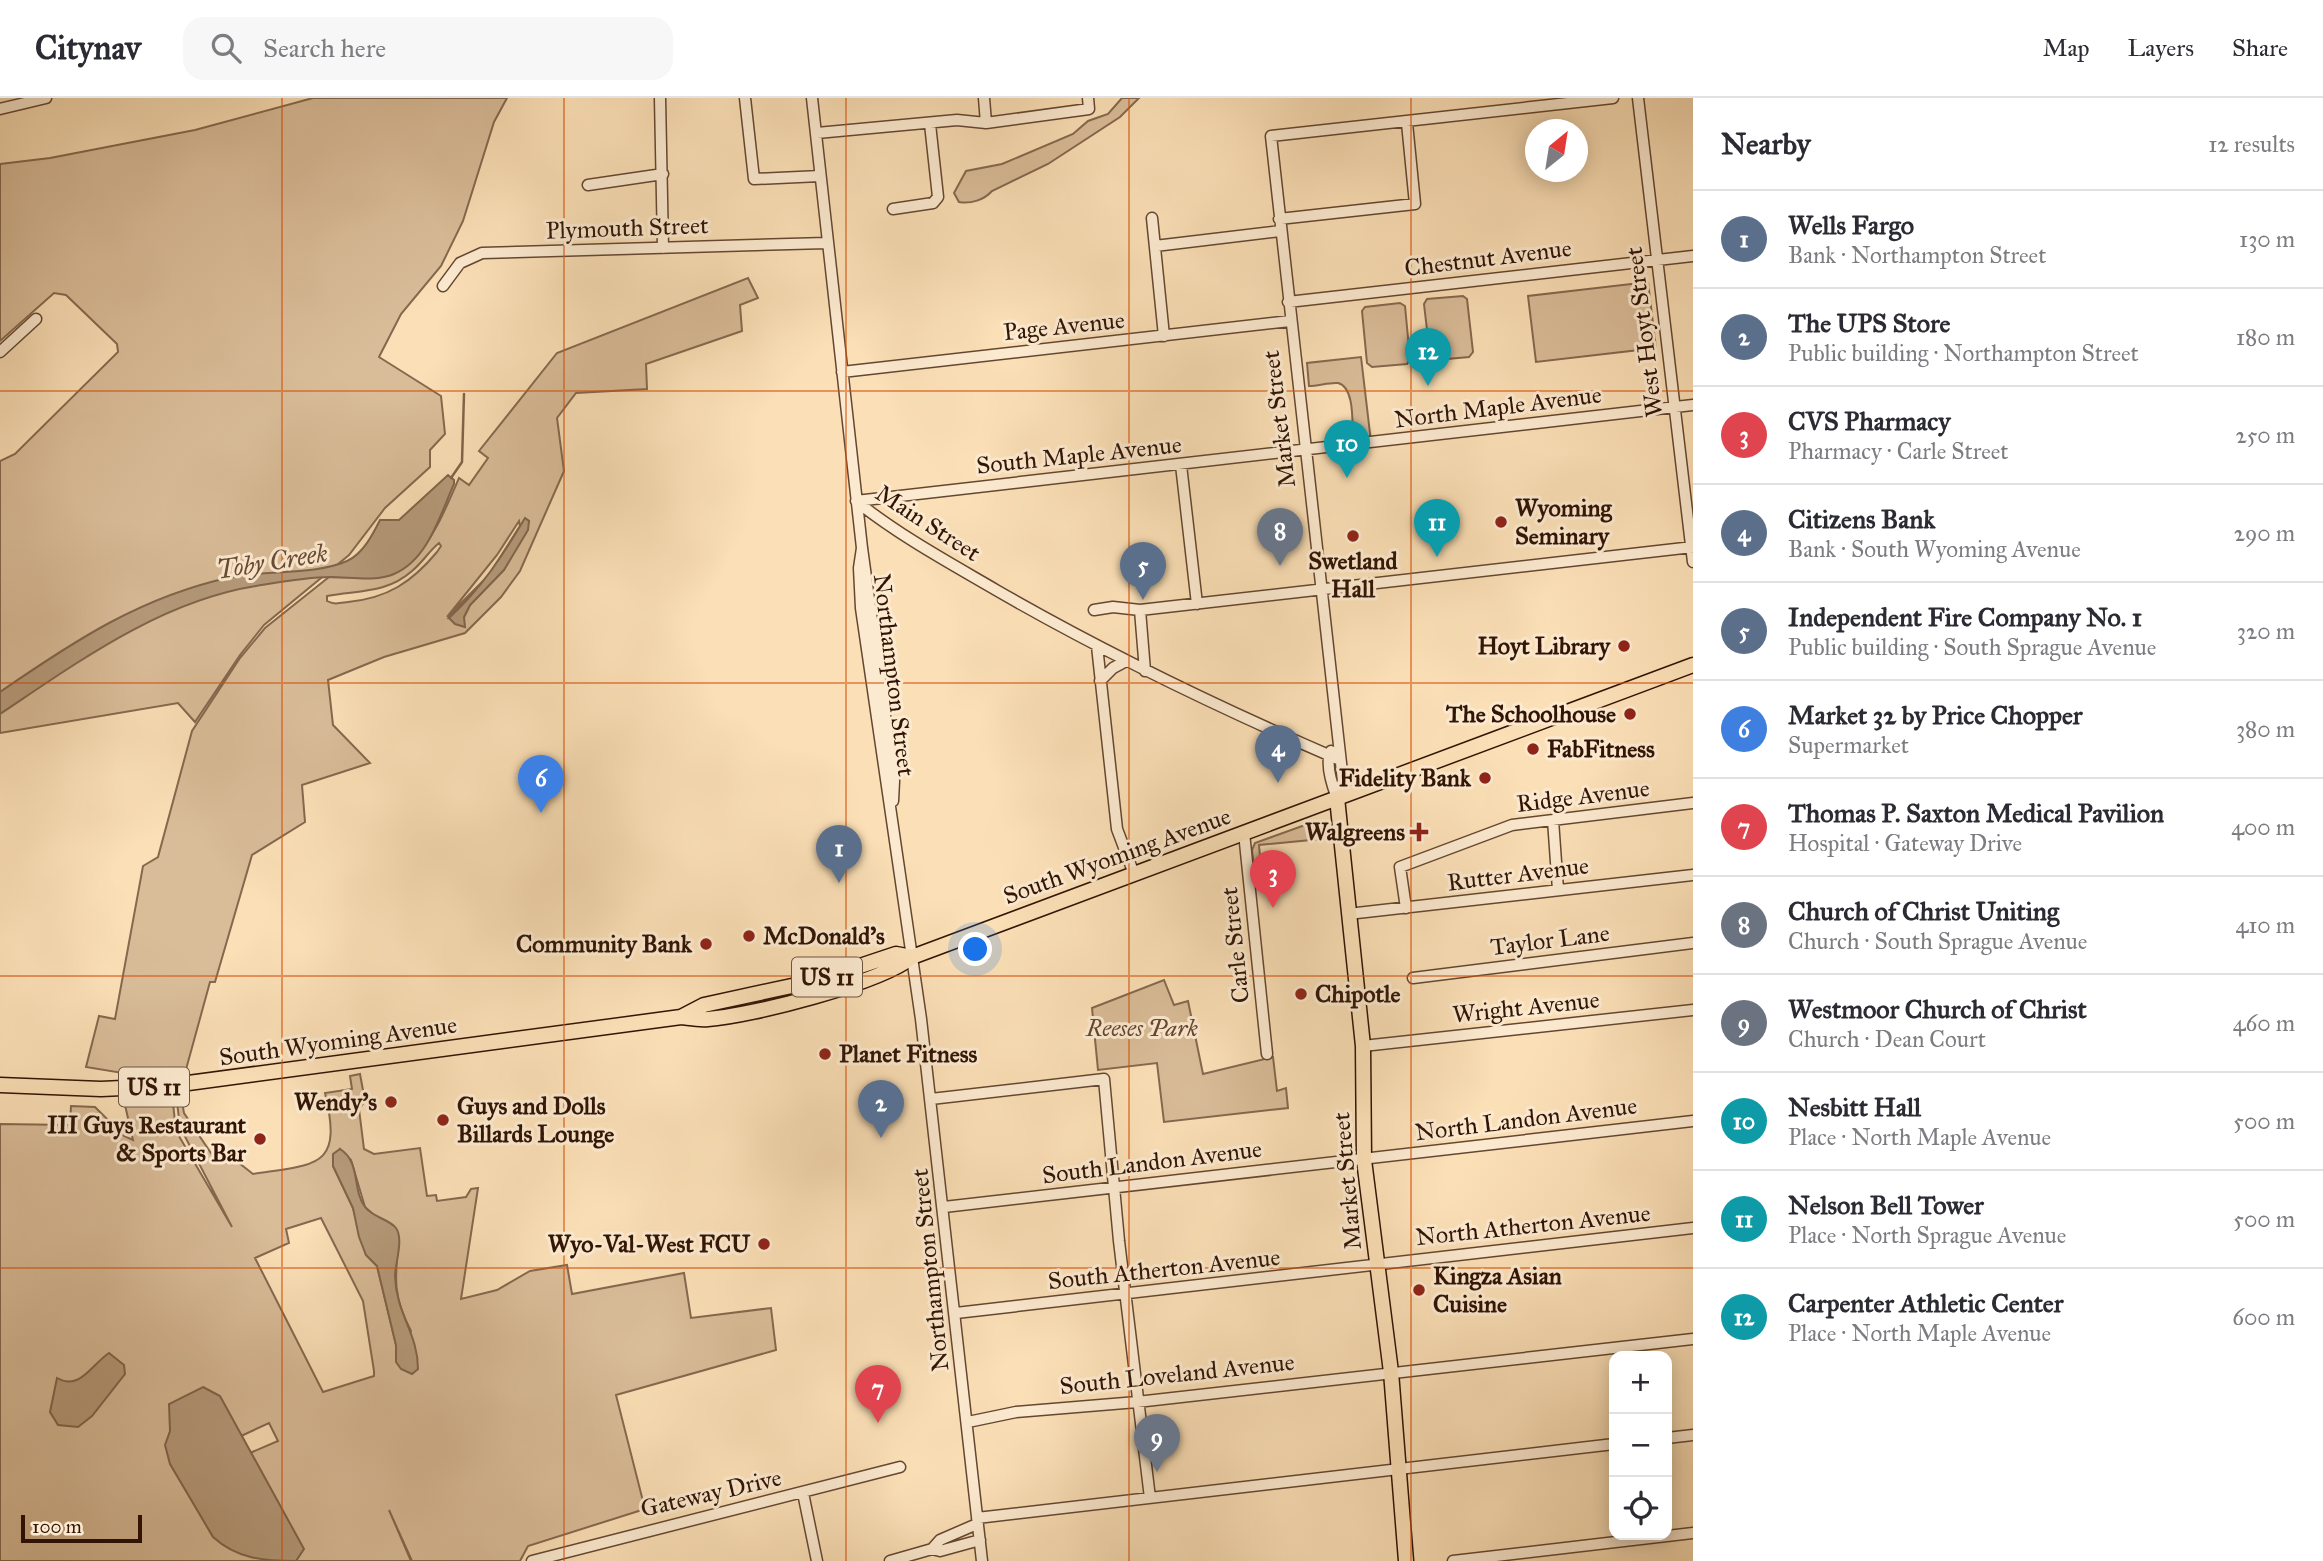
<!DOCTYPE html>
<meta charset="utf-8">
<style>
:root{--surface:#fff;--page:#f7f7f7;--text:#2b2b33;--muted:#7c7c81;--line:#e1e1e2;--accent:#7c3aed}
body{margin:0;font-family:"IM FELL Great Primer",serif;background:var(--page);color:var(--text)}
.controls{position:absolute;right:21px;bottom:21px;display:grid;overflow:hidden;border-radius:14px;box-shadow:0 4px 18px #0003}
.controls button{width:63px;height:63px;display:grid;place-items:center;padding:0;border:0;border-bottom:2px solid var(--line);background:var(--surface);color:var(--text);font:35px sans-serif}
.compass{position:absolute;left:1525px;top:21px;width:63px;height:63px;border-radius:50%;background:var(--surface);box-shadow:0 4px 18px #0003;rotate:30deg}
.scale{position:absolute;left:21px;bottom:18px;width:121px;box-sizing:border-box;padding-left:7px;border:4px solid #311405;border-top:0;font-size:19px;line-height:24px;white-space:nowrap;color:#311405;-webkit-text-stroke:5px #fcead0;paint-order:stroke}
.you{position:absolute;left:976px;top:852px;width:24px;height:24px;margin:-18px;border:5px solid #fff;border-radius:50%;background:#1a73e8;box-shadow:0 0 0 10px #1a73e833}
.badge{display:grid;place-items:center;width:46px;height:46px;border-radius:50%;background:var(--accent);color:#fff;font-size:23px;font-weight:700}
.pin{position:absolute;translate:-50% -58px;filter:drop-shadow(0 2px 4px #0008)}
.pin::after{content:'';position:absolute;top:37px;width:24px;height:21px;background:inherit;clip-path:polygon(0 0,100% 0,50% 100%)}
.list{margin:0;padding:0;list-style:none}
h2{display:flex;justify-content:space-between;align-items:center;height:91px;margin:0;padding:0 28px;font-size:30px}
h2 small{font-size:23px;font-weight:400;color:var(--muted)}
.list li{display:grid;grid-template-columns:46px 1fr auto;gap:21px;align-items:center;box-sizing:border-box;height:98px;padding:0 28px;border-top:2px solid var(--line)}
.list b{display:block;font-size:26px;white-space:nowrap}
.list p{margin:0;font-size:23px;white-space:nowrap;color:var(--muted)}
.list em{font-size:23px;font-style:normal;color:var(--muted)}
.icon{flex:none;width:38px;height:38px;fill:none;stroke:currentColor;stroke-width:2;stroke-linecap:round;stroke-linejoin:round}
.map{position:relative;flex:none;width:1693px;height:1463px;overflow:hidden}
header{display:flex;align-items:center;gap:42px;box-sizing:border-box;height:98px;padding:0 35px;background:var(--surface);border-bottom:2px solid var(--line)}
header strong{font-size:33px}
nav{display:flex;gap:38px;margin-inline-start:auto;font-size:24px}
.search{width:490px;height:63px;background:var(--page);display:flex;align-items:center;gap:18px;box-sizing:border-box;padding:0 24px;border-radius:21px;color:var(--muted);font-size:26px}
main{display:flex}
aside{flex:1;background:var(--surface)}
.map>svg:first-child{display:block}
.green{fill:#d9bc98;stroke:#85684e;stroke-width:2;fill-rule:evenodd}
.water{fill:#b69a7a;stroke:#81644b;stroke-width:2}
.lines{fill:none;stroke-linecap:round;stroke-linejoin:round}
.stream{stroke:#81644b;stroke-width:2.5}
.minor-casing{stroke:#644731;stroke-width:13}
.major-casing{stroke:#311405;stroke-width:17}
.minor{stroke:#fcead0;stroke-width:10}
.major{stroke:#fbdfb6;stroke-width:14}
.grid{fill:none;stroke:#d6520b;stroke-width:2;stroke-opacity:0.55}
.poi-dot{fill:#8f2418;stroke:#fcead0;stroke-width:2.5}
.labels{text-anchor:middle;stroke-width:6;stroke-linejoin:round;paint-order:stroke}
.shield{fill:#fcead0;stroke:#6e5442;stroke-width:2}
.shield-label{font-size:23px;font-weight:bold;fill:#311405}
.street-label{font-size:24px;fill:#311405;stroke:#fcead0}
.poi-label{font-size:24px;font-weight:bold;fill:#311405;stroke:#fcead0;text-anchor:end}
.park-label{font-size:24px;font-style:italic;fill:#634631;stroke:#fcead0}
.water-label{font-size:26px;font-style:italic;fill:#664a34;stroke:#fcead0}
</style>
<header>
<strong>Citynav</strong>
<div class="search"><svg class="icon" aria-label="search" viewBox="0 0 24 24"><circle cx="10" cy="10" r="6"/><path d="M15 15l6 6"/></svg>Search here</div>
<nav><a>Map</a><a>Layers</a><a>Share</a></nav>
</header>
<main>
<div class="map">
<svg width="1693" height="1463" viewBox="0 0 1693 1463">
<rect width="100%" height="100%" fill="#fbdfb6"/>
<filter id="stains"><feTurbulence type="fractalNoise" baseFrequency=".00286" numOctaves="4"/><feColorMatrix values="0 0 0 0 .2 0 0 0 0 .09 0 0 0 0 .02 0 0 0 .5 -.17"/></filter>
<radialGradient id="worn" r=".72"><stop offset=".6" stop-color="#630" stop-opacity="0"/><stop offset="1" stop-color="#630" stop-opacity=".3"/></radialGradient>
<path class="green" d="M313,0H507L494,24L463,123L441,168L401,216L379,259L441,298L445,336L430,352V369L385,410L349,457L264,527L240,557L195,624L178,605L0,635V363L15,356L118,254L117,246L66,197L54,195L0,243V66L50,60L195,32Z
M1122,0H1139L1120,19L1048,66L992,93C984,102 971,106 959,104L954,95L966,73L1002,66L1073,36L1088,23L1108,16Z
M748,180L758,200L740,207L742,233L646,266L647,291L576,295L557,320L564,373L520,473L501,499L465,535L384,559L328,582L333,627L370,665L302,687L305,724L252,757L215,884H210L185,975L149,978L155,1004L173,1005L176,1033L232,1129L180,1029L177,1004H182L184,1015L217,1064L239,1065L253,1076C318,1066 343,1070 325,995L352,991L350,978L360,976L365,1003L359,1011L364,1051L374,1056L420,1050L427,1098L436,1097L437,1103L466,1099L471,1091L478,1090L461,1201L497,1192L530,1173L567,1167L572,1196L684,1175L691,1220L771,1210L776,1252L616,1297L645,1411L528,1448L520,1463H412L389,1412L411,1463H0V1026L70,1027L71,1008L95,1009L124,1038L133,1042L125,1007L123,975L86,969L99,918L115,921L143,768L158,759L192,633L240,560L265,530L329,479C415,483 428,452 459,380L469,387L488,360L479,353L557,255ZM526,421L529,423L504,472L470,507L464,519L449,520L489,478ZM519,423L520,428L489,477L447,519L497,457ZM439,445L441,448L437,454C412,484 388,500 348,504C340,505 334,507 327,503V498C358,492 386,496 412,473C422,465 429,453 439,445ZM340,1051L351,1062L365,1109L399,1139C395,1179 392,1197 411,1233L396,1264V1247L377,1168L366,1157L353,1110L333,1068ZM321,1120L363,1203L374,1273V1278L323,1294L255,1160L289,1145L286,1131ZM269,1325L278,1343L250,1355L241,1338Z
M1648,184L1656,250L1536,264L1528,198Z
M1463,198L1467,201L1473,254L1469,259L1436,262L1430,258L1424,206L1427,201Z
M1400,205L1405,208L1410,261L1407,266L1372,269L1367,265L1362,213L1365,209Z
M1361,259L1371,344L1353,339C1352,326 1355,289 1338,285C1330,284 1318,288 1309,288L1307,265Z
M1316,723L1321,741L1259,747L1261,769L1254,768L1252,752L1255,745Z
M1164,882L1174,907L1188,903L1203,976L1273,959L1277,993L1286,990L1288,1010L1164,1024L1157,965L1098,972L1092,910Z"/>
<path class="water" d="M448,377L454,382V386C440,417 428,462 394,476C376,484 350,479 331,479C306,479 280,484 256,488C161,503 78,564 0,616V594C74,543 142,498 232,479C267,472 315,477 347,463C363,456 373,436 380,422H399Z
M525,420L529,423L528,432L504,472L470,507L464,519L465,529L455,526L449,520C481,491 503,457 525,420Z
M340,1051C361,1064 352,1092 365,1109C372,1119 389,1121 396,1130C404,1141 395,1166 395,1178C396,1216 418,1235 418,1271L412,1276L401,1271L396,1264V1247L377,1168L366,1157L359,1139L353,1110L333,1068V1056Z
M109,1255L124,1267L125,1276L92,1318L78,1329L58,1327L50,1314L57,1280C80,1293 91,1267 109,1255Z
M203,1289L220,1298L304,1451L296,1463C264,1463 237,1461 213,1439L170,1366L165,1347L170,1333L169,1306Z"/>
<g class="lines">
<path class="stream" d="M451,380L462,364L464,296"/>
<defs>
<path id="minor" d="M660,0L663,150
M745,0L754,81L820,78
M812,0L862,450L894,683L893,703
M984,0L986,25
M1638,0L1693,464
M0,11L46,0
M817,35L957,22L986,25L1089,11L1088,0
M588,87L663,76
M893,111L933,105L938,99L930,26
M1152,120L1164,238
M1279,121L1415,106L1407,25
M1155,148L1280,133
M443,188L460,165L482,155L826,145
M1288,204L1693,158
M0,254L36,221
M842,274L1290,223
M1181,367L1197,506
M856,403L1693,307
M856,403C900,438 948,464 996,492C1107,556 1222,611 1340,662
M862,450L859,470L861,510L921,921L982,1463
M1094,512L1113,509L1140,512L1693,449
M1140,512L1145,573
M1097,548L1117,731L1134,776
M1100,583L1113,570L1126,563
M1331,653C1325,665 1332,687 1337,700
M1337,700L1343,683L1271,38L1613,0
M1553,722L1558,792
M1244,735L1267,956
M1406,810L1400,769L1512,727L1693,705
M1348,816L1693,777
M1413,880L1693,845
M1363,948L1693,912
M931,1001L1104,981L1119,1143L1150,1400
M944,1109L1693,1023
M956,1215L1693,1130
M968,1324L1016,1314L1137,1304L1693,1241
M1667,1340L1693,1337
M803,1395L817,1463
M977,1420L1614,1346
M932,1451L940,1453L980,1442
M532,1463L900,1369
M890,1463L932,1451L940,1442L977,1426
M1453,1463L1693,1435"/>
<path id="major" d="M1337,700L1363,948L1364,1062L1391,1274L1406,1463
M681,919L704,907L815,883L896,856L912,859
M0,987L101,991L166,988L681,919C690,920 699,922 708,921C751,918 880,885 912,859L1693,567"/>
</defs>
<use href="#minor" class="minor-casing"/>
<use href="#major" class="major-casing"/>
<use href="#minor" class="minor"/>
<use href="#major" class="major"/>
</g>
<path class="grid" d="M282,0V1463M564,0V1463M846,0V1463M1129,0V1463M1411,0V1463M0,293H1693M0,585H1693M0,878H1693M0,1170H1693"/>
<g class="poi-dot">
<circle cx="1501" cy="424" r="7"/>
<circle cx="1353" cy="438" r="7"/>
<circle cx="1624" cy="548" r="7"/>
<circle cx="1630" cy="616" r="7"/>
<circle cx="1533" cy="651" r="7"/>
<circle cx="1485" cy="680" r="7"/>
<path d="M1415.5 723.5h7v7h7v7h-7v7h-7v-7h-7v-7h7z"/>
<circle cx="749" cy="838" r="7"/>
<circle cx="706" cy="846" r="7"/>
<circle cx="1301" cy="896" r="7"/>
<circle cx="825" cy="956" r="7"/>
<circle cx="391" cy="1004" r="7"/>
<circle cx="443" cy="1022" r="7"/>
<circle cx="260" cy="1041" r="7"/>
<circle cx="764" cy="1146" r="7"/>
<circle cx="1419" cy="1192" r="7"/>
</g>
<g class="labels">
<g class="shield">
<rect x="792" y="859.5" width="70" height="39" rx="5"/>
<rect x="119" y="969.5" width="70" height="39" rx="5"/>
</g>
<g class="shield-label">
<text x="827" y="887">US 11</text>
<text x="154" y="997">US 11</text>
</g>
<g class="street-label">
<text transform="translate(627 130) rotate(-2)" y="8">Plymouth Street</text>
<text transform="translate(1488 160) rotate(-7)" y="8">Chestnut Avenue</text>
<text transform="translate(1064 228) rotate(-6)" y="8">Page Avenue</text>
<text transform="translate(1644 234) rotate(-97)" y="8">West Hoyt Street</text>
<text transform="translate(1498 309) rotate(-7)" y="8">North Maple Avenue</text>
<text transform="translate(1279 321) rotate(-97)" y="8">Market Street</text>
<text transform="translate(1079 357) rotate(-6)" y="8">South Maple Avenue</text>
<text transform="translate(928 425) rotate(33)" y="8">Main Street</text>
<text transform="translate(894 577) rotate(83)" y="8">Northampton Street</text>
<text transform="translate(1583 698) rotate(-7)" y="8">Ridge Avenue</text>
<text transform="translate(1117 758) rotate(-20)" y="8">South Wyoming Avenue</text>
<text transform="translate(1518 776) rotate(-7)" y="8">Rutter Avenue</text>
<text transform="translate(1550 842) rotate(-7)" y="8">Taylor Lane</text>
<text transform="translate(1235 847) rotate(-96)" y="8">Carle Street</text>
<text transform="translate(1526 909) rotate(-6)" y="8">Wright Avenue</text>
<text transform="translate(338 943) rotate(-8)" y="8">South Wyoming Avenue</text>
<text transform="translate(1526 1021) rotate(-7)" y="8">North Landon Avenue</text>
<text transform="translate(1152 1064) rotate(-7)" y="8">South Landon Avenue</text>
<text transform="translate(1347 1083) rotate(-95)" y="8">Market Street</text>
<text transform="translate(1533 1127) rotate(-6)" y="8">North Atherton Avenue</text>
<text transform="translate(1164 1171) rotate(-6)" y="8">South Atherton Avenue</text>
<text transform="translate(930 1172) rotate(-96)" y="8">Northampton Street</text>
<text transform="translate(1177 1276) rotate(-6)" y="8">South Loveland Avenue</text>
<text transform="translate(711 1395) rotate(-13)" y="8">Gateway Drive</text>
</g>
<g class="poi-label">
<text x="1515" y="418" text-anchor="start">Wyoming<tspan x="1515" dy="28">Seminary</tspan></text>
<text x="1353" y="471" text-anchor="middle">Swetland<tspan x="1353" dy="28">Hall</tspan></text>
<text x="1610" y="556">Hoyt Library</text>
<text x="1616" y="624">The Schoolhouse</text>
<text x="1547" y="659" text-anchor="start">FabFitness</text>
<text x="1471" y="688">Fidelity Bank</text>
<text x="1405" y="742">Walgreens</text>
<text x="763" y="846" text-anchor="start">McDonald's</text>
<text x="692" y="854">Community Bank</text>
<text x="1315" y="904" text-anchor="start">Chipotle</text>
<text x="839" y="964" text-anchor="start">Planet Fitness</text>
<text x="377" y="1012">Wendy's</text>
<text x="457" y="1016" text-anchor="start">Guys and Dolls<tspan x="457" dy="28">Billards Lounge</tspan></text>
<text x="246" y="1035">III Guys Restaurant<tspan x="246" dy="28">&amp; Sports Bar</tspan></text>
<text x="750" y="1154">Wyo-Val-West FCU</text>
<text x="1433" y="1186" text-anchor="start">Kingza Asian<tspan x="1433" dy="28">Cuisine</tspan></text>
</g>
<g class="park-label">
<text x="1142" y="938">Reeses Park</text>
</g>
<g class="water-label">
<text transform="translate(272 463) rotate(-9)" y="9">Toby Creek</text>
</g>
</g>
<rect width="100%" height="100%" filter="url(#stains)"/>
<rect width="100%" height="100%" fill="url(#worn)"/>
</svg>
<div class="controls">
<button>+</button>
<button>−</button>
<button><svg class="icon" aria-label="locate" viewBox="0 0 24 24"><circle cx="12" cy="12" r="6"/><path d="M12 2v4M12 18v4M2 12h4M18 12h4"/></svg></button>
</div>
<svg class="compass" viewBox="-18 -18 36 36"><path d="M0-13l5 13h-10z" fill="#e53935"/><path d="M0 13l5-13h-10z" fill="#7c7c81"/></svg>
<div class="scale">100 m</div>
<div class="you"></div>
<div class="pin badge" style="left:839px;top:785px;background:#5c6f8a">1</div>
<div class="pin badge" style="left:881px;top:1040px;background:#5c6f8a">2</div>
<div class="pin badge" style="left:1273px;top:810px;background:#e0444e">3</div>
<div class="pin badge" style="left:1278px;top:685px;background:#5c6f8a">4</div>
<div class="pin badge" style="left:1143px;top:502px;background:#5c6f8a">5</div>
<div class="pin badge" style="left:541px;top:715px;background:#3f7fe0">6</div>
<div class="pin badge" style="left:878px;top:1325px;background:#e0444e">7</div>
<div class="pin badge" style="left:1280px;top:468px;background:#6b7280">8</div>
<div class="pin badge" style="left:1157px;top:1374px;background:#6b7280">9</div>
<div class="pin badge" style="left:1347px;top:380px;background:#0f9aa8">10</div>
<div class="pin badge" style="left:1437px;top:459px;background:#0f9aa8">11</div>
<div class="pin badge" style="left:1428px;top:288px;background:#0f9aa8">12</div>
</div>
<aside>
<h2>Nearby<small>12 results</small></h2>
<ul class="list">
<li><span class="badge" style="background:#5c6f8a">1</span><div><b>Wells Fargo</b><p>Bank · Northampton Street</p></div><em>130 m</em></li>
<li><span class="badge" style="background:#5c6f8a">2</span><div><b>The UPS Store</b><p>Public building · Northampton Street</p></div><em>180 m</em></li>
<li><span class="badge" style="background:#e0444e">3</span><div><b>CVS Pharmacy</b><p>Pharmacy · Carle Street</p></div><em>250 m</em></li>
<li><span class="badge" style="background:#5c6f8a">4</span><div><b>Citizens Bank</b><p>Bank · South Wyoming Avenue</p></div><em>290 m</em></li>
<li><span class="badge" style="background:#5c6f8a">5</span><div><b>Independent Fire Company No. 1</b><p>Public building · South Sprague Avenue</p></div><em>320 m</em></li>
<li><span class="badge" style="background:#3f7fe0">6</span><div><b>Market 32 by Price Chopper</b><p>Supermarket</p></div><em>380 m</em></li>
<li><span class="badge" style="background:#e0444e">7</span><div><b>Thomas P. Saxton Medical Pavilion</b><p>Hospital · Gateway Drive</p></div><em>400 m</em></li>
<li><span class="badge" style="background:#6b7280">8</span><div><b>Church of Christ Uniting</b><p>Church · South Sprague Avenue</p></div><em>410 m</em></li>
<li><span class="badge" style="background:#6b7280">9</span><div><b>Westmoor Church of Christ</b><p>Church · Dean Court</p></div><em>460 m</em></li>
<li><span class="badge" style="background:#0f9aa8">10</span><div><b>Nesbitt Hall</b><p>Place · North Maple Avenue</p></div><em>500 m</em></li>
<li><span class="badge" style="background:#0f9aa8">11</span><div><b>Nelson Bell Tower</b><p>Place · North Sprague Avenue</p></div><em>500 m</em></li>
<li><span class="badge" style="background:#0f9aa8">12</span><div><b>Carpenter Athletic Center</b><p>Place · North Maple Avenue</p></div><em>600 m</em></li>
</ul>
</aside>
</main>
